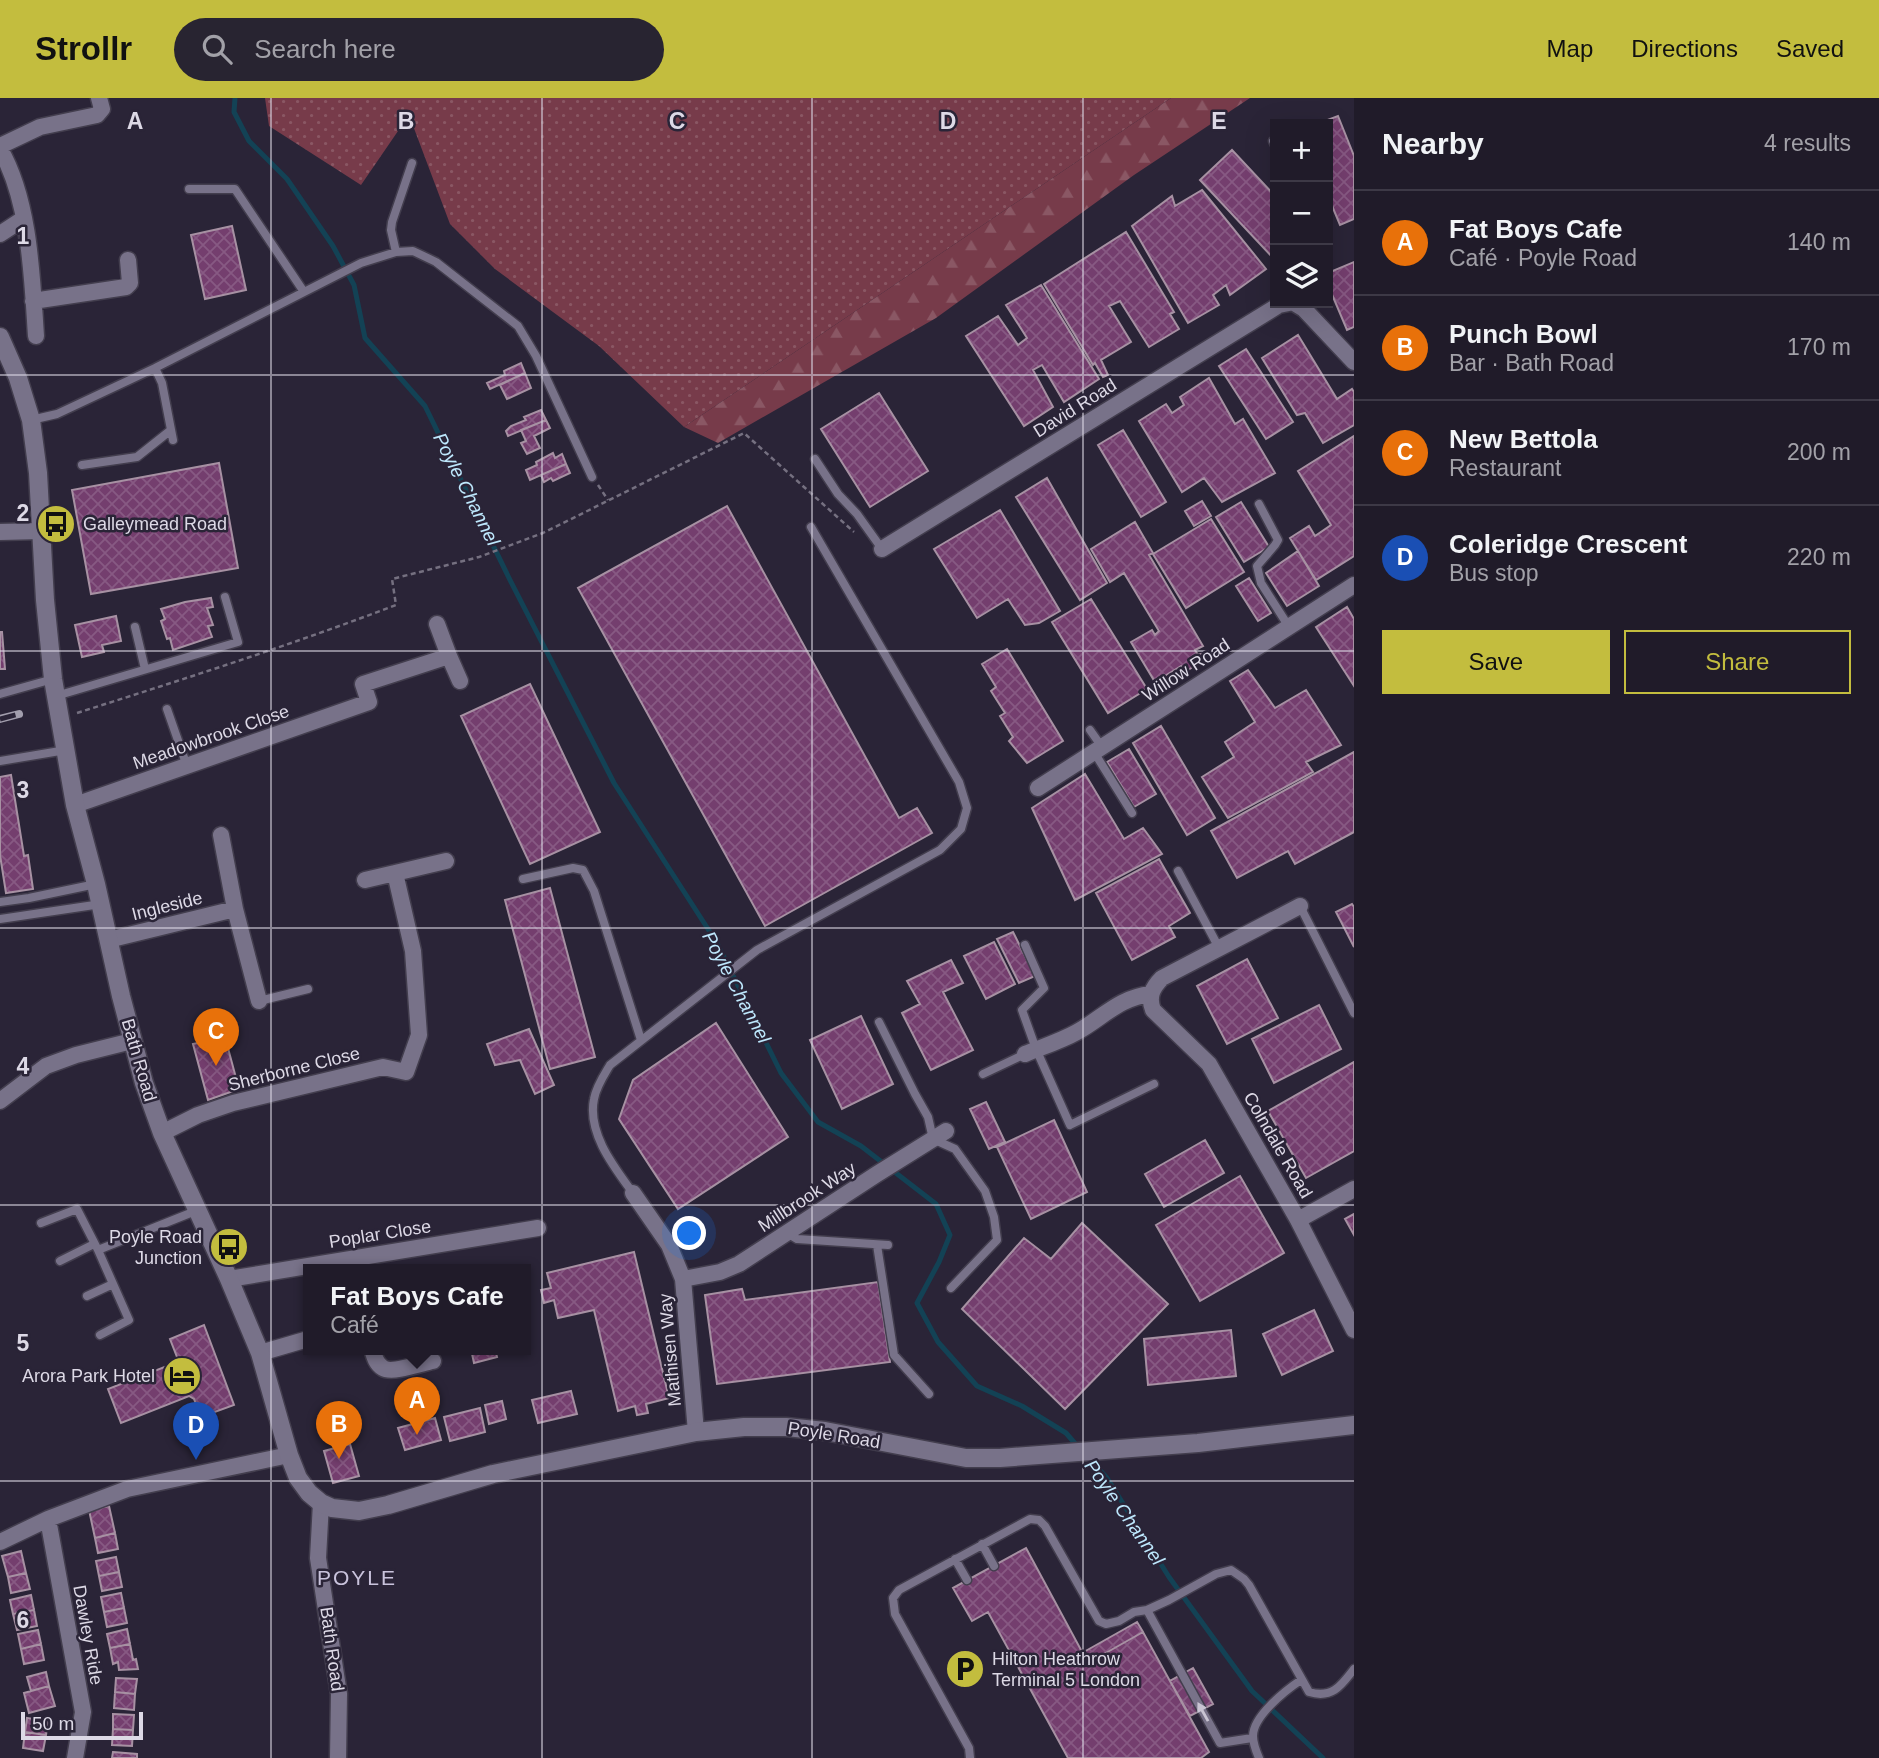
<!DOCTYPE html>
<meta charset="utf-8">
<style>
:root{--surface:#201b29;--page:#282431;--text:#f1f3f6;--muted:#a2a1a8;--line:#3d3946;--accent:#c3bd3e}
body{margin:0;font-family:Helvetica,sans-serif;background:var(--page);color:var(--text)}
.controls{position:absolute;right:21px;top:21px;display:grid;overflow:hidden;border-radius:0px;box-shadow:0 7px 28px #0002}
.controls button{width:63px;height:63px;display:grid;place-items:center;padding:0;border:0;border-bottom:2px solid var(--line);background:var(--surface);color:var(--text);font:35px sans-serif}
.scale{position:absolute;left:21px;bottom:18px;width:122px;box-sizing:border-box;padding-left:7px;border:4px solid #ddd9e6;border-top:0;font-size:19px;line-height:24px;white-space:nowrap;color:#ddd9e6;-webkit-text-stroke:5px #2a2437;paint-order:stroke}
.you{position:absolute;left:690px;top:1136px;width:24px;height:24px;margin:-18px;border:5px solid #fff;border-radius:50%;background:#1a73e8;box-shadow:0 0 0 10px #1a73e833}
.badge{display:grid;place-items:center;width:46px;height:46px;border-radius:50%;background:var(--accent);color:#fff;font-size:23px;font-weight:700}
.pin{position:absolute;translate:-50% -58px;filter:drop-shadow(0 2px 4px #0008)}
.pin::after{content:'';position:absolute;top:37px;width:24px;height:21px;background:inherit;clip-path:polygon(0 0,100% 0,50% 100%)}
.popup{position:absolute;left:303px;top:1166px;width:228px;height:91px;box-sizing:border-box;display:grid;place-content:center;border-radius:0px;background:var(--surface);filter:drop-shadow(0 2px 5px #0005);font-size:23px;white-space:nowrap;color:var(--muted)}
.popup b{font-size:26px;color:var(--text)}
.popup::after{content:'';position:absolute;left:50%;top:100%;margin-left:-14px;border:14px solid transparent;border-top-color:var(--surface)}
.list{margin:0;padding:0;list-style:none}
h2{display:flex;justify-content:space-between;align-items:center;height:91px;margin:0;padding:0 28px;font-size:30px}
h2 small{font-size:23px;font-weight:400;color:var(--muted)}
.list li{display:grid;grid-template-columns:46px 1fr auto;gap:21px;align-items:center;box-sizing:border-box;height:105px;padding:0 28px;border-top:2px solid var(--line)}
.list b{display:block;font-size:26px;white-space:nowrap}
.list p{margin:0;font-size:23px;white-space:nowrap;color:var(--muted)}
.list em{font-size:23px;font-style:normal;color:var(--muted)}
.actions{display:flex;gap:14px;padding:21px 28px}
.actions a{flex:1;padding:16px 0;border:2px solid var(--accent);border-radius:0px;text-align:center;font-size:24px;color:var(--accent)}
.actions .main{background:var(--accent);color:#111}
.icon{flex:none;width:38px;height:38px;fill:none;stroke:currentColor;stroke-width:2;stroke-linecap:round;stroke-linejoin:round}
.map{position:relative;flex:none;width:1354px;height:1660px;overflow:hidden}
header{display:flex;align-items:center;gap:42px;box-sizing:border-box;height:98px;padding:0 35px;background:var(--accent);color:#111}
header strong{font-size:33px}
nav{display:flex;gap:38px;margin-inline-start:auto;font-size:24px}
.search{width:490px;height:63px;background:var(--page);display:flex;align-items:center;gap:18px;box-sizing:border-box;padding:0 24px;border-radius:38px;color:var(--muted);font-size:26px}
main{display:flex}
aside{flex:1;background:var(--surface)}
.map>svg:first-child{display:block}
.green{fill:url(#green-dots)}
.forest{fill:url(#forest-firs)}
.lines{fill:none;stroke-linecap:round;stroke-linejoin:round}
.stream{stroke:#134255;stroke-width:5}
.building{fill:url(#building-cross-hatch);stroke:#a791a3;stroke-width:2}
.lane-casing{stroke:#433e4e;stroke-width:11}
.street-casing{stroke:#433e4e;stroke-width:19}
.secondary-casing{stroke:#433e4e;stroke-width:21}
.path{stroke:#757080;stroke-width:2.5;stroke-dasharray:5 3.5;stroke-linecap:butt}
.lane{stroke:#787289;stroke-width:8}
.street{stroke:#787289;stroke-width:16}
.secondary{stroke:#787289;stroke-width:18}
.rail-casing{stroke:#a29ead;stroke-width:8}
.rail{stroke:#2a2437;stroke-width:5;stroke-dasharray:16;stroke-linecap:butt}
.oneway{fill:#c9c4d3}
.grid{fill:none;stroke:#ddd9e6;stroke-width:2;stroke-opacity:0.55}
.labels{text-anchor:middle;stroke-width:5;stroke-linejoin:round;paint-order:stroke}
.street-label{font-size:18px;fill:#ddd9e6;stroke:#2a2437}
.poi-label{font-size:18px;fill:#ddd9e6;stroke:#2a2437;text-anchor:start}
.water-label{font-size:19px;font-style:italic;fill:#bee8fd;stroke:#2a2437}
.quarter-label{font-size:21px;letter-spacing:2px;fill:#c9c3dc;stroke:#2a2437}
.grid-label{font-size:23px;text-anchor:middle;font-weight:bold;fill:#ddd9e6;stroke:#2a2437;stroke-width:5;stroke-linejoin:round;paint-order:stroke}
</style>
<header>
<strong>Strollr</strong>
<div class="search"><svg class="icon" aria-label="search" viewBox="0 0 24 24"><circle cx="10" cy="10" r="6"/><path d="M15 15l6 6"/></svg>Search here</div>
<nav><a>Map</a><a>Directions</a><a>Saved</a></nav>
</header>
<main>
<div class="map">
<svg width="1354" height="1660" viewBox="0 0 1354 1660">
<defs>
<pattern id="green-dots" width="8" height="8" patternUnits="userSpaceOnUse" patternTransform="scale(1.75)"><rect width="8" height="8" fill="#773b4a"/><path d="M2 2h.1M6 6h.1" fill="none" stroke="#8a5764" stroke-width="1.8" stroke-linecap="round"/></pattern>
<pattern id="forest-firs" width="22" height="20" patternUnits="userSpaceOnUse" patternTransform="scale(1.75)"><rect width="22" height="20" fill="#773b4a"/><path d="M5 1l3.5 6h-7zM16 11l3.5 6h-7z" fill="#8a5764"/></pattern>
<pattern id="building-cross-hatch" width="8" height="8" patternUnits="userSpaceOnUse" patternTransform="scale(1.75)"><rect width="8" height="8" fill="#743e6e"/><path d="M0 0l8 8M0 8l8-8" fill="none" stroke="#875983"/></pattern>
</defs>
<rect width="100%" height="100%" fill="#2a2437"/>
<path class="green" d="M265,0H1171L684,329L599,248L495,171L450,126L409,17L361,87L269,28Z"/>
<path class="forest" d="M1171,0H1250L1134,77L936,220L718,345L684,329Z"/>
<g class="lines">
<path class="stream" d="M235,0L234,14L249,43L287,81L333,148L354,187L365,240L425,308L509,480L614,685L717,845L781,975L818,1024L861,1048L936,1106L950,1137L939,1164L917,1205L938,1244L977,1288L1022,1308L1066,1335L1079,1350
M1086,1357L1107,1380L1169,1479L1252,1593L1323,1660"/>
</g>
<path class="building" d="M1338,18L1354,58V121L1340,127L1328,98V26H1317Z
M1232,52L1275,98V162L1200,82Z
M1202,92L1266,171L1230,197L1226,187L1213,197L1219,207L1188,225L1132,128L1172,98L1175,108Z
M232,128L246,192L205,201L191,137Z
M1126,134L1174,214L1170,216L1179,231L1149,249L1120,203L1109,208L1131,244L1101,262L1108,277L1103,279L1095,265L1093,267L1044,186Z
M1354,164V229L1347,232L1328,187V175Z
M1041,187L1099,281L1064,304L1042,267L1033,272L1053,309L1024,328L966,238L998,218L1018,247L1027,240L1006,207Z
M1298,237L1337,301L1352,291L1354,294V327L1323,345L1305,315L1297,317L1262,260Z
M1246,251L1293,324L1266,341L1219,268Z
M521,265L525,275L490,291L487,285L505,277L504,273Z
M525,275L531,290L507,301L500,287Z
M1209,280L1235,326L1243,321L1275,375L1222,404L1204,380L1182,394L1139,323L1166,306L1172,315L1184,307L1180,299Z
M879,295L928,373L870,409L821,331Z
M541,312L546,322L508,338L506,333L511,328L526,322L524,319Z
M546,322L550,330L534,338L540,350L527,356L521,345L526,343L521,332Z
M1123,332L1166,404L1141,419L1098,347Z
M1354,338V458L1316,482L1290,440L1309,428L1315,438L1331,427L1298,373Z
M553,355L555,360L562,356L566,366L530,382L526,372L537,367L536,364Z
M219,365L238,470L91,496L72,392Z
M566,366L570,375L553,383L551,380L544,384L541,377Z
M1047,380L1107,485L1080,502L1016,399Z
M1202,403L1211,418L1194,428L1185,413Z
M1241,404L1269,449L1244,464L1216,419Z
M727,408L899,720L917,710L932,735L765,828L578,490Z
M1000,412L1060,513L1039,525L1025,527L1008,501L977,520L934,451Z
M1211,421L1244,474L1186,510L1153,456Z
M1135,424L1153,455L1149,457L1203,548L1195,552L1198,557L1201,556L1204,562L1185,574L1181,568L1155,584L1131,544L1152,532L1155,537L1159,533L1124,475L1110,484L1091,451Z
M1298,453L1319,488L1287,508L1266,475Z
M1249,480L1271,515L1258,523L1236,488Z
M211,500L213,509L207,510L213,527L208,528L212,539L173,552L170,540L167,541L161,523L165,521L161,511L185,504Z
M1091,501L1147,591L1108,615L1052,524Z
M1347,509L1354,521V588L1316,529Z
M116,518L121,543L102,547L104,554L82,559L75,527Z
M0,534H2L5,571H0Z
M1007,551L1063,643L1027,665L1009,643L1013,639L1000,618L1005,615L991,593L996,589L982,566Z
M1248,572L1275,610L1306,592L1341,647L1306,664L1313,674L1228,720L1202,679L1234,659L1225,644L1255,624L1230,583Z
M530,586L600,734L530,766L461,618Z
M1161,628L1215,720L1187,737L1133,645Z
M1129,651L1156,696L1134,709L1107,664Z
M1354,654V734L1295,766L1288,753L1237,780L1211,733Z
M1085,676L1124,741L1143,730L1162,756L1075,802L1032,710Z
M11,677L24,758L28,757L33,791L6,795L0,757V679Z
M1159,761L1190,815L1169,828L1175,839L1132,862L1096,795Z
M550,790L595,959L550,971L505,802Z
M1352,806L1354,809V849L1336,814Z
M1013,834L1035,878L1019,885L997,841Z
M994,844L1015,886L986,901L964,858Z
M1247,861L1278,920L1227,946L1197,888Z
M951,862L963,885L943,894L973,952L931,972L902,915L920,906L907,883Z
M1319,907L1341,951L1274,985L1252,941Z
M861,918L893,986L842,1011L810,942Z
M716,925L788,1039L678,1111L619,1021L633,982Z
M529,931L554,987L535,996L520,962L495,967L487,946Z
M225,939L239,991L208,1002L193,946Z
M1354,964V1053L1306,1080L1268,1013Z
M986,1004L1005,1044L989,1051L970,1011Z
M1054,1022L1087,1094L1031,1121L997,1049Z
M1205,1042L1224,1075L1164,1109L1145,1076Z
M1240,1078L1284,1155L1200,1203L1156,1127Z
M1354,1116V1137L1345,1121Z
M1082,1125L1168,1206L1065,1311L962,1211L1024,1140L1051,1161Z
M634,1154L669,1300L646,1306L648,1315L637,1317L635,1308L618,1313L594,1212L558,1220L554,1202L544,1205L541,1192L551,1190L547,1175Z
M878,1184L890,1264L717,1286L705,1197L742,1191L745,1202Z
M1314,1212L1333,1253L1282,1277L1263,1236Z
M204,1227L234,1307L201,1319L194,1301L189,1298L121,1325L108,1291L175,1265L177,1259L170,1241Z
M1231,1232L1236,1278L1148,1287L1144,1241Z
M471,1251H495L497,1259L474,1265Z
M571,1293L577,1316L538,1325L532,1302Z
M502,1303L506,1321L489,1326L485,1307Z
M480,1310L485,1334L450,1343L444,1319Z
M435,1320L441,1342L405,1352L398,1330Z
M350,1346L359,1378L333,1385L324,1353Z
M109,1408L115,1435L95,1440L89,1412Z
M115,1435L118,1451L98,1455L95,1440Z
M1026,1450L1088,1565L1143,1534L1209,1654L1201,1660H1068L988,1514L972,1523L953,1490Z
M21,1453L26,1475L8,1479L2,1458Z
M116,1459L119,1474L99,1478L96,1463Z
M119,1474L122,1489L102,1493L99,1478Z
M26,1475L30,1491L11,1495L8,1479Z
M121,1495L124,1510L104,1514L101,1499Z
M31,1497L34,1512L13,1516L10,1502Z
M124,1510L127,1525L107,1529L104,1514Z
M34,1512L37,1528L17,1532L13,1516Z
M1137,1524L1143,1534L1088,1565L1082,1555Z
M127,1531L130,1546L110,1550L107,1536Z
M38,1532L41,1546L21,1551L18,1536Z
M41,1546L44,1562L24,1566L21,1551Z
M130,1546L133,1562L136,1561L138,1571L119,1572L118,1564L113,1566L110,1550Z
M1193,1570L1213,1606L1190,1618L1170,1583Z
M46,1574L49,1588L31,1593L27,1579Z
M116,1580L137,1581L135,1596L115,1594Z
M49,1588L55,1608L29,1615L24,1595Z
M115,1594L135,1596L134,1612L114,1610Z
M113,1616L134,1617L133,1632L113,1631Z
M27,1620L48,1623L46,1637L25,1634Z
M113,1631L133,1632L132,1648L112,1647Z
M25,1634L46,1637L43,1653L23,1650Z
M113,1654L137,1656V1660H112Z"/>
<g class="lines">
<defs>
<path id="lane" d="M1273,43L1275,47
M189,91H235L304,194
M396,154L391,132L392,124L412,65
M155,270L162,285L173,342
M31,322L57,316L155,270L361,165L396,154L413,153L436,164L518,228L536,258L592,379
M815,361L838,396L857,416L882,451
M82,367L137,359L171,332
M1259,406L1278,442L1275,447L1257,468L1261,485L1289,529
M135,529L145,571
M0,596L53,581
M56,598L238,544L225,499
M167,611L187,668
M1090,632L1102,649
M1094,654L1132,715
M0,663L66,652
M1178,773L1219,850
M523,781L573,770L583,772L594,793L641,942
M0,804L29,800L96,786
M1300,808L1354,915
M0,821L101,806
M1025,847L1044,890L1022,912L1036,951L1070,1027L1154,986
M259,903L308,891
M879,924L915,996L928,1019L933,1041L955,1051L985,1093L994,1119L997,1142L951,1190
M983,976L1025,956
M633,1095C614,1069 587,1035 594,1001C596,989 604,977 610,967L757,852L940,752L961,731L967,710L959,684L811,429
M41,1125L77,1111L98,1152
M787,1135L797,1141L888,1147
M877,1147L894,1257L929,1296
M60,1163L94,1146
M87,1198L113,1186
M100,1237L129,1222L98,1152L198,1112
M982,1446L994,1468
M955,1461L967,1482
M1147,1512L1220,1645L1252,1640
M970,1660L969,1650L895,1516L893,1500L899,1492L1030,1421L1039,1422L1045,1428L1099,1523L1106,1526L1119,1523L1134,1514L1147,1512L1169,1502L1216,1476L1231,1472L1244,1481L1249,1487L1309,1594C1332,1601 1341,1588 1354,1571
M1259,1660C1256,1653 1253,1645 1253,1638C1253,1618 1286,1592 1301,1582"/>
<path id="street" d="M0,48L40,29L97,17L102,11L99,0
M0,51C30,103 32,179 36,238
M0,136L23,121
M33,203L126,189L130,185L128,162
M1294,205L1304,211L1354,264
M0,434L41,433
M882,451L1279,207L1289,205
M437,526L449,558
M1038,690L1354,487
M75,707L369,604L363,586L449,558L460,583
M365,782L395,775
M1300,808L1162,880C1152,890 1148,899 1153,912L1209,966L1298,1122L1354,1232
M235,811L259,903
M108,842L235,811L221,737
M1025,956C1042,949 1061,943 1077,934C1104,919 1118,900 1151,896
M0,1003L46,968L76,957L132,943
M162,1035L198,1017L233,1005L383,969L406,974L419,937L413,853L395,775L446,763
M633,1095L669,1147L683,1181L696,1334
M1298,1122L1354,1091
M229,1181L538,1130
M683,1181L720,1174L739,1166L877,1076L946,1033
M372,1251C374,1258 376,1266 383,1270C392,1276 422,1265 433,1263
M260,1255L308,1241
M321,1405L318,1460L339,1596L338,1660
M48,1421L83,1614L75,1660
M0,1444L48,1421L127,1391L289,1357"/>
<path id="secondary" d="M0,239L18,280L31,322L38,375L45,502L53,581L75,707L96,786L121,898L144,985L162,1035L229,1181L260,1255L289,1357L298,1380L309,1395L321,1405L332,1410L359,1413L388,1407L493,1376L696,1334L744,1329H786L825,1333L966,1360H1000L1198,1345L1354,1327"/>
</defs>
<use href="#lane" class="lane-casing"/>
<use href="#street" class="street-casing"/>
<use href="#secondary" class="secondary-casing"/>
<path class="path" d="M598,387L608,402
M77,615C184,581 291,547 396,507L392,481L479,459L543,435L744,335L854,434"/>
<use href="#lane" class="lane"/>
<use href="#street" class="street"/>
<use href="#secondary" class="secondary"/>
<defs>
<path id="rail" d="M0,621L19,616"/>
</defs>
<use href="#rail" class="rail-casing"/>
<use href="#rail" class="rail"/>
</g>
<defs><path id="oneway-solid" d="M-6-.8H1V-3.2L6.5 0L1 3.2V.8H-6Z" transform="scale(1.75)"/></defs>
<use class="oneway" href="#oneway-solid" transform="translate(1203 1614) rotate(-119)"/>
<path class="grid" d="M271,0V1660M542,0V1660M812,0V1660M1083,0V1660M0,277H1354M0,553H1354M0,830H1354M0,1107H1354M0,1383H1354"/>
<defs>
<symbol id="bus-disc" viewBox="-11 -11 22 22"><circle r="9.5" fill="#c3bd3e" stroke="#2a2437"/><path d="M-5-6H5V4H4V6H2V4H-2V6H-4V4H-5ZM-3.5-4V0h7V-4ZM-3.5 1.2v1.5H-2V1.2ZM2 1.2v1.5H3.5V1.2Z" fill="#111"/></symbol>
<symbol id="hotel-disc" viewBox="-11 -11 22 22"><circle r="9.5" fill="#c3bd3e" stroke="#2a2437"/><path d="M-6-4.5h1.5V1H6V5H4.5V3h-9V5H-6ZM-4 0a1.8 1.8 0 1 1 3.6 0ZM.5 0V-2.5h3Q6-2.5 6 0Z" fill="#111"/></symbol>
<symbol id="parking-disc" viewBox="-11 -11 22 22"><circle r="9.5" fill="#c3bd3e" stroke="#2a2437"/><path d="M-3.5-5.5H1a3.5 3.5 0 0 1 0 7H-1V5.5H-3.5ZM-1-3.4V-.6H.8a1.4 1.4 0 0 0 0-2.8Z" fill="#111"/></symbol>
</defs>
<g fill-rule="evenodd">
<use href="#bus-disc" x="34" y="404" width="44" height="44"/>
<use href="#bus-disc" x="207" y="1127" width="44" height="44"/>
<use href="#hotel-disc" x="160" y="1256" width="44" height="44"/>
<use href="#parking-disc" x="943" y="1549" width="44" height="44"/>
</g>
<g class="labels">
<g class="street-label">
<text transform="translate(1075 310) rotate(-32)" y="6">David Road</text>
<text transform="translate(1186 572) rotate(-33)" y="6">Willow Road</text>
<text transform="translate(211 639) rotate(-19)" y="6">Meadowbrook Close</text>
<text transform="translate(167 808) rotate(-14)" y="6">Ingleside</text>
<text transform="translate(139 962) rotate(74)" y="6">Bath Road</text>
<text transform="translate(294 971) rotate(-14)" y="6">Sherborne Close</text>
<text transform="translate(1278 1047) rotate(60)" y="6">Colndale Road</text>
<text transform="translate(807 1099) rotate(-33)" y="6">Millbrook Way</text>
<text transform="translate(380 1136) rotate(-9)" y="6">Poplar Close</text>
<text transform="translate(670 1252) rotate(-95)" y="6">Mathisen Way</text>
<text transform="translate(834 1337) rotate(9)" y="6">Poyle Road</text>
<text transform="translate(88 1537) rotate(80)" y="6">Dawley Ride</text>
<text transform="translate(332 1551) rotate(82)" y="6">Bath Road</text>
</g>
<g class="poi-label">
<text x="83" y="432">Galleymead Road</text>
<text x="202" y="1145" text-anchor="end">Poyle Road<tspan x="202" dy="21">Junction</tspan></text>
<text x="155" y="1284" text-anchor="end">Arora Park Hotel</text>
<text x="992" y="1567">Hilton Heathrow<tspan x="992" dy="21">Terminal 5 London</tspan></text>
</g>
<g class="water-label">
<text transform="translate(467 391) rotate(63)" y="7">Poyle Channel</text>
<text transform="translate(737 889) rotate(62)" y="7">Poyle Channel</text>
<text transform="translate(1125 1414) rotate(55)" y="7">Poyle Channel</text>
</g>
<g class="quarter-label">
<text x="357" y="1487">POYLE</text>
</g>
</g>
<g class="grid-label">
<text x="135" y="31">A</text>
<text x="406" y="31">B</text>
<text x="677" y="31">C</text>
<text x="948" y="31">D</text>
<text x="1219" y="31">E</text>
<text x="23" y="146">1</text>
<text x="23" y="423">2</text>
<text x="23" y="700">3</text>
<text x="23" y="976">4</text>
<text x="23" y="1253">5</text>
<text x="23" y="1530">6</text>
</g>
</svg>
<div class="controls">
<button>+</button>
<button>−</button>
<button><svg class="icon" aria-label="layers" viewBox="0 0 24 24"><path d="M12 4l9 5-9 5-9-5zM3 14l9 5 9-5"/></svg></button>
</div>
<div class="scale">50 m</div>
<div class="you"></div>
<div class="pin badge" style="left:417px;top:1337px;background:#e8710a">A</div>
<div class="popup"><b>Fat Boys Cafe</b>Café</div>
<div class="pin badge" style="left:339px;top:1361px;background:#e8710a">B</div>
<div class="pin badge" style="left:216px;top:968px;background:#e8710a">C</div>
<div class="pin badge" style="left:196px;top:1362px;background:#1a4fb4">D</div>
</div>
<aside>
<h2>Nearby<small>4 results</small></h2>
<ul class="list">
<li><span class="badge" style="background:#e8710a">A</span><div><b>Fat Boys Cafe</b><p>Café · Poyle Road</p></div><em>140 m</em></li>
<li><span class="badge" style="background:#e8710a">B</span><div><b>Punch Bowl</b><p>Bar · Bath Road</p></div><em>170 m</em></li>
<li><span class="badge" style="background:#e8710a">C</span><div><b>New Bettola</b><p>Restaurant</p></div><em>200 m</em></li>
<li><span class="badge" style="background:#1a4fb4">D</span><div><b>Coleridge Crescent</b><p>Bus stop</p></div><em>220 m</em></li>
</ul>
<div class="actions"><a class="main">Save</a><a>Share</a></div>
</aside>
</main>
